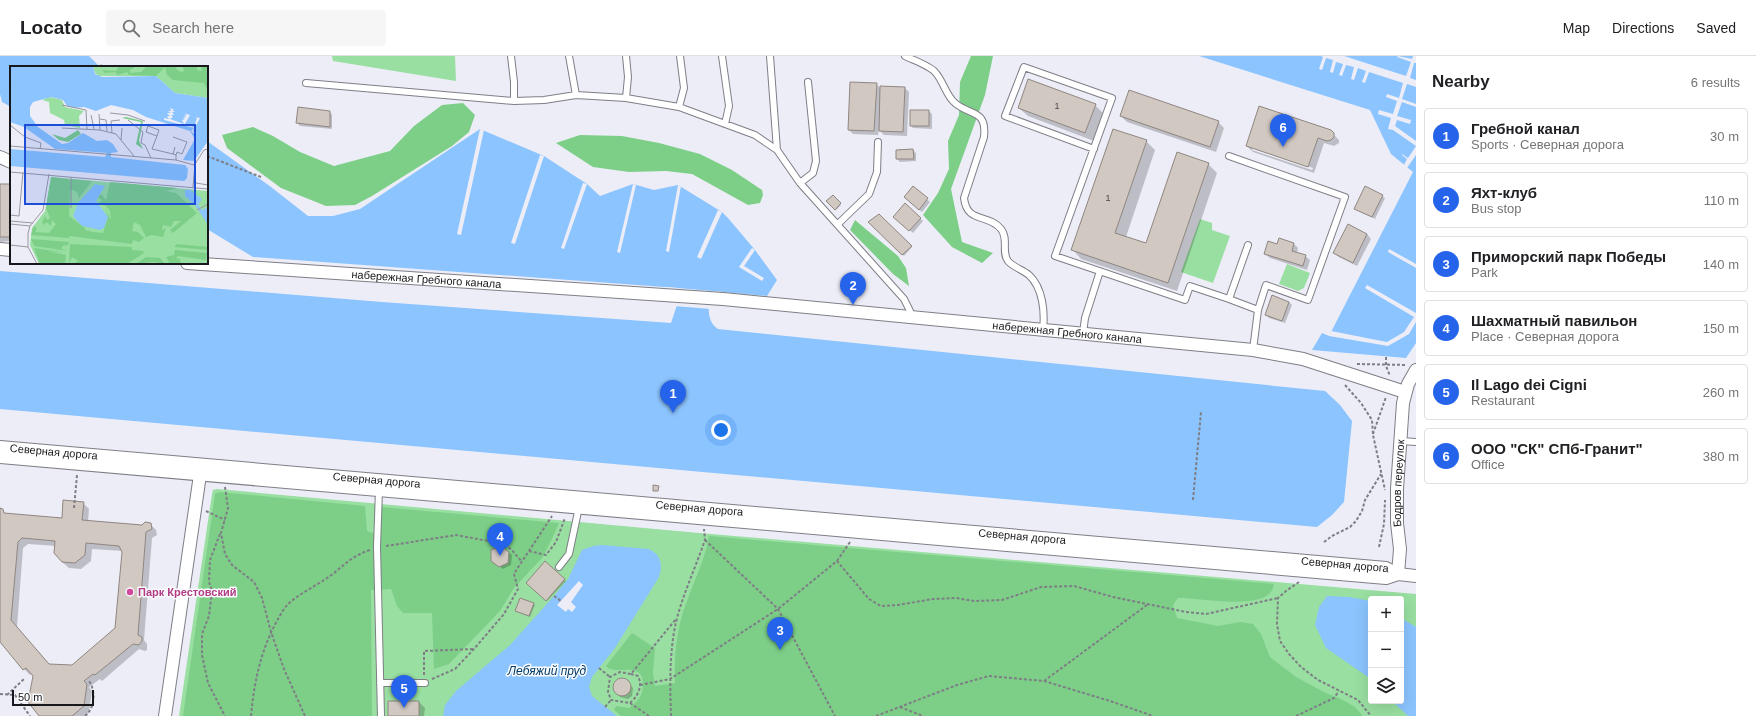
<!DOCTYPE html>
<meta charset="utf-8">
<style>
:root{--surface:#fff;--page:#f6f6f6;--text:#202124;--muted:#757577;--line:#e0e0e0;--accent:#2563eb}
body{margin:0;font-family:Helvetica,sans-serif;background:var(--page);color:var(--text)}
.controls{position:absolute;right:12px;bottom:12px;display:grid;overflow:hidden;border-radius:4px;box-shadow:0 4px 16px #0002}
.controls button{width:36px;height:36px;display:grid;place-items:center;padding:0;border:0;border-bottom:1px solid var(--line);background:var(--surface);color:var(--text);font:20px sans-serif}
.scale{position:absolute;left:12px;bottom:10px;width:82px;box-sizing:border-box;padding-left:4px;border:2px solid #18181c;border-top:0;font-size:11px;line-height:14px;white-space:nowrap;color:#18181c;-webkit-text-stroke:3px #fbfcfd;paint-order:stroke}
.you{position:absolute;left:721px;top:374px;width:14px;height:14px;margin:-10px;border:3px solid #fff;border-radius:50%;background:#1a73e8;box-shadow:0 0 0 6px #1a73e833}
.badge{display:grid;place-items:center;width:26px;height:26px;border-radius:50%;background:var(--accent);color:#fff;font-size:13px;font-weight:700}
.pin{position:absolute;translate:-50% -33px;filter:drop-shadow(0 1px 2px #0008)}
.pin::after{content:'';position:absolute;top:21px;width:14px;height:12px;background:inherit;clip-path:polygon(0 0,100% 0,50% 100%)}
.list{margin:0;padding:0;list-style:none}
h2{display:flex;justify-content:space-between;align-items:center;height:52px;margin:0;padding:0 16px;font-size:17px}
h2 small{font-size:13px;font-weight:400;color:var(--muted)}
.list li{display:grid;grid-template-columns:26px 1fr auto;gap:12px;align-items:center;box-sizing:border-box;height:56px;margin:0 8px 8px;padding:0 8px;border:1px solid var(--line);border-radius:4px}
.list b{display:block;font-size:15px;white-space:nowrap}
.list p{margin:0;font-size:13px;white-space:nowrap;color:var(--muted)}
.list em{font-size:13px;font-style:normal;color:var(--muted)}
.icon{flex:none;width:22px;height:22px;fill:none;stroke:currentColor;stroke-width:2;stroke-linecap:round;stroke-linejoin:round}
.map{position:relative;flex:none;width:1416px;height:660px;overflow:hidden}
header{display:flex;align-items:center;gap:24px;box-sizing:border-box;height:56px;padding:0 20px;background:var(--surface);border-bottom:1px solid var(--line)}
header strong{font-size:19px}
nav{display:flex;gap:22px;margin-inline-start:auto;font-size:14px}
.search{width:280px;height:36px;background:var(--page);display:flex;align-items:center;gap:10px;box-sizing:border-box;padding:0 14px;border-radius:4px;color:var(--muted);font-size:15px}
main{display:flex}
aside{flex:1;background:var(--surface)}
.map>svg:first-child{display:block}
.green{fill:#99dfa1;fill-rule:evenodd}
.forest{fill:#7dcf88}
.water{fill:#8bc4fe}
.pier{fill:#ededf7}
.shadow{fill:#0003;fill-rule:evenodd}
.building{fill:#d1c8c2;stroke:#8f8681;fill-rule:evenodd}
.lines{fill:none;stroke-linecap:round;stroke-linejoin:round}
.lane-casing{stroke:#7e7e86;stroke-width:8}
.street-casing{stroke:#7e7e86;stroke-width:14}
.path{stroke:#7e7e85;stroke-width:2;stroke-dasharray:3 2;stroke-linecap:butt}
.lane{stroke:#fff;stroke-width:6}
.street{stroke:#fff;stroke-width:12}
.hotel-dot{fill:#d1479c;stroke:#fbfcfd;stroke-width:1.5}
.labels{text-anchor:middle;stroke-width:3;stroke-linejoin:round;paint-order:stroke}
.number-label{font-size:9px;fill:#464446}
.street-label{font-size:11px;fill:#18181c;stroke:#fbfcfd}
.hotel-label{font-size:11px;font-weight:bold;fill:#b23c85;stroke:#fbfcfd;text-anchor:start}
.water-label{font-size:12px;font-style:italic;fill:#033b68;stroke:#fbfcfd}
.inset-river{fill:none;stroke:#8bc4fe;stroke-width:2}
.inset-road{fill:none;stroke:#98989f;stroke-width:1}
.view{fill:#1d4ed8;fill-opacity:0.15;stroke:#1d4ed8;stroke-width:2}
.inset-edge{fill:none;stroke:#18181c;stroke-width:2}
</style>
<header>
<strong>Locato</strong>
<div class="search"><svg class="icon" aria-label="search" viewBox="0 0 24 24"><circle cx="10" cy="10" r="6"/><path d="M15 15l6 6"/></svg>Search here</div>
<nav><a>Map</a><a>Directions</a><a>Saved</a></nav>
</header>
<main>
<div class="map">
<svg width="1416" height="660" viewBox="0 0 1416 660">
<rect width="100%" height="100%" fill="#ededf7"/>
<path class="green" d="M332,0H455L456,25L333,5Z
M1200,163L1212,167V174L1230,180L1213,227L1181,216Z
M1287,208L1310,217L1304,232L1298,235L1279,228Z
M217,433L699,477L1416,538V660H179L212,438L213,434ZM1371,543H1401V645H1371Z"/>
<path class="forest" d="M971,0H993L985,39L951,133L962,186L993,197L982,207L952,191L923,159L938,137L949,113L948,85L959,59L960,26Z
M463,47L475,59L469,76L452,90L372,140L355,149L326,150L281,132L227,92L222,79L253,71L273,80L300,96L334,110L390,95L414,70L442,49Z
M580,79L622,80L659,87L700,98L732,114L762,134L763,139L760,147L748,149L692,118L666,115L629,116L593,111L556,87Z
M855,164L898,200L906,212L909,230L893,218L850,174Z
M219,436L365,450L367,475L372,477L379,473L381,451L559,467L552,483L542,502L514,532L500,555L449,608L434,613L432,557H403L397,550L391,533L371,534L372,660H183L215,438Z
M709,480L1274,528C1273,531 1272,535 1270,537C1256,553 1199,542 1178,542L1173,549L1177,562L1218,570L1240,566L1253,568L1261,578L1270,601L1296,621L1322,635L1345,645L1355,651L1363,660H621L614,654L616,650L629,652C638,645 643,640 643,629C644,606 620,617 611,613C609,613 607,611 606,610L632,577L655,592L653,617L655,630L675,627C674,606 676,583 681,563C689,534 704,509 709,480Z"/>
<path class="water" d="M0,0H89L100,11H11V51L2,46L0,38Z
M1199,0H1416V287L1406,302L1312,294L1322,277L1329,280L1413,116L1391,98L1370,54Z
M480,73L544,100L587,128L600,140L633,128L654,134L678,129L722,156L728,162L755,194L777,224L767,240L711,235C709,249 705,264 718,273L1325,335L1340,349L1352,365L1344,446L1332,459L1317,471L0,353V215L382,246L671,267L677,249L678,232L253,201L207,173V85L271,131L308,160H333L360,153Z
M602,489L649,493C661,499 663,508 659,521L615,592L592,621L589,631L592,640L617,660H443L445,649L456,635L510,589L554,540L568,523L582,494L593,490Z
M1327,540L1349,541L1371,545V623L1326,592L1315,569L1319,551Z
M1401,562L1416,571V660H1408L1392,645H1401Z"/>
<path class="pier" d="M1321,0H1344L1406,20L1411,6L1397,1L1398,0L1412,3L1413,0H1416V7H1414L1410,22L1416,24V31L1407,28L1402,43L1416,48V51L1402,46L1397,60L1411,64L1410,68L1397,64L1395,70L1416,85V90L1393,74L1388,73L1391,62L1378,58L1379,54L1393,58L1397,45L1386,41L1387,38L1399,42L1403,27L1369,16L1365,27L1362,26L1366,15L1358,12L1354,24L1351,23L1354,11L1346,9L1342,20L1339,19L1343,8L1336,6L1333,17L1330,16L1333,4L1326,2L1322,14L1319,13L1323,1Z
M480,73L484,74L461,179L457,178Z
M1416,90V99L1407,112L1404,109L1407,103L1402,99V98L1408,102Z
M540,99L544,100L515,188L511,187Z
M583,127L587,128L564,193L561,192Z
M633,128L636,129L620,197L617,196Z
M678,129L681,130L669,196L666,195Z
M718,154L722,156L701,203L697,201Z
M752,192L755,194L744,210L764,222L762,225L739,211Z
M1389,193L1416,208V212L1388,196Z
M1367,229L1416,257V266L1409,278L1388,290L1329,280L1331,275L1387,286L1404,276L1414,261L1365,232Z
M666,231L724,236V238L711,248V253L674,250L676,234L666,233Z
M579,525L583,529L571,546L576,551L572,556L568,553L566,556L557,549Z"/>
<path class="shadow" d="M876,28L881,33L905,32L909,36L907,80L884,79L879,74L878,79L853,78L849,74Z
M1095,49L1104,58L1094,85L1028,60L1019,52Z
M929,55L932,58V73L913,72L911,70Z
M330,56L332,59V73L300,70L297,67Z
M1121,60L1218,66L1224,72L1216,96L1127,66Z
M1330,75L1339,84V87L1334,90L1324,87L1314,117L1253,96L1247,90ZM1252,92L1313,112L1312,114L1252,94Z
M1146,85L1155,94L1126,181L1147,188L1208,108L1217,117L1177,235L1081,203L1073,194Z
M913,94L916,97V105L900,106L897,103Z
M0,129H11V185L0,186Z
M913,132L930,146L922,156L908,144Z
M833,140L841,149L836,154L828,145Z
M1382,140L1385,142L1375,163L1355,153Z
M905,149L923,165L913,177L894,161Z
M879,159L912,191L904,200L870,166Z
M1367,178L1371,183L1357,210L1339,201L1334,197Z
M1279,183L1294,188L1298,192L1297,197L1305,200L1310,204L1307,214L1270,202L1265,198L1277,189Z
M1273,241L1289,246L1292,249L1285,267L1269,262L1266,259Z
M83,447L89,453L88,466L142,470L150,468L156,474L157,479L152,482L144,584L147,588V594L145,595L139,593L102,625L100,623L89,631L92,635L89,656L85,660H40L34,620L32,617L30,619L24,613L0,584V453L7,459L62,463ZM28,488L56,490L62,506L69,512L81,513L91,505L92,493L123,495L116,572L73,610L50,609L17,571L23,492Z
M509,496L512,499L511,509L503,513L492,505Z
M545,507L566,525L547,545L527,527Z
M534,548L535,549L530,561L517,555Z
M621,623L626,624L633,632L632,640L628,643L620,641L614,633L616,626Z
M419,646L425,652L424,660H389Z"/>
<path class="building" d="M1028,23L1096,48L1085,77L1018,52Z
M850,26L877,27L874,75L848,74Z
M880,30L905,31L903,76L879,75Z
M1129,34L1219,65L1210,91L1120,60Z
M1259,50L1331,74L1334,77V81L1331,84L1327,85L1318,82L1308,111L1246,90Z
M298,51L330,55V71L296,67Z
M910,54H929V70H910Z
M1113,73L1147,84L1115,177L1146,187L1177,96L1209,107L1168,227L1071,194Z
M913,93L914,103H896V94Z
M0,128H11V181H0Z
M913,130L928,142L919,154L904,141Z
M1365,130L1383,139L1372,161L1354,153Z
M833,139L841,147L835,154L826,145Z
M905,147L921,162L909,175L893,161Z
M879,158L912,190L902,199L868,166Z
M1348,168L1367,178L1353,207L1333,197Z
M1279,182L1294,187L1292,195L1306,199L1303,210L1264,198L1268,185L1277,188Z
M1272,239L1289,246L1282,265L1265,259Z
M653,429L659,430L658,435H653Z
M63,444L84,446L82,464L142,469L145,466L151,467L152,473L146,476L138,579L142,581V585L139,589L133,588L95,619L93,618L84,625L87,628L84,650L72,660H39L28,646L33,620L26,612L23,614L0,586V452L3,453L4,457L62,462ZM22,482L55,485L54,497L62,506L75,507L85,499L86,487L119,490L122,496L115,572L72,609L49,608L11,564L18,486Z
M501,490L509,496L508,507L499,511L491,505V494Z
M545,505L565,523L546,545L526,527Z
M520,542L534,547L529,560L515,555Z
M613 631a9 9 0 1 1 18 0a9 9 0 1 1-18 0Z
M388,645H419V660H388Z"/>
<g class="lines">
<defs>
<path id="lane" d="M511,0L514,26V45
M569,0L576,39
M626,0L628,21L626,42
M722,0L729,50L725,68
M770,0L777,94
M905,0C913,4 930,10 935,16C943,24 946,40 955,47C970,60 987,53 984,81L964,142C967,168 988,157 1001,173C1009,183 1001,196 1008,205C1013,211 1023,214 1029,219C1043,232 1045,256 1043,274
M306,27L514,45L544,44L576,39L626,42L679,51L755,79L777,94L800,127L904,243L910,255L909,261
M679,51L684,32L680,0
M1094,93L1005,60L1024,11L1112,42L1055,200L1185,244L1190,230L1229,243
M1229,100L1345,141L1308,244L1266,229L1258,254
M800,127L813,117L816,105L808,26
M838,168L869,138L877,116L878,86
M1248,189L1229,243L1258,254L1253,294
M1083,277L1085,262L1100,215
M1401,385L1416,386
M379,434L377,491L381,660
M559,511L569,498L579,451
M380,627H425"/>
<g id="street">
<path d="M0,101L11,106"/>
<path d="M0,193L11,194"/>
<path id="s1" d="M187,207L723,243L1253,294L1303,303L1405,336"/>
<path id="s2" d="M0,391L1386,512L1398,518"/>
<path d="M0,401L1386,522L1398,518L1416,520"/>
<path id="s3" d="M1398,518L1400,493L1397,467V433L1403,347L1408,328L1416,314"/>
<path d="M165,660L201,412"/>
</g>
</defs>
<use href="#lane" class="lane-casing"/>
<use href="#street" class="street-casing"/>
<path class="path" d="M100,11L102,9
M207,100L261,121
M1386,301V310L1390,320
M1357,308L1407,309
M1345,329L1361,347L1372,364L1373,379L1385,434
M1373,378L1386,341
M225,431L228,452L221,477L225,498L232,509L254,526L262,542L271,576L284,613L305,660
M1193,444L1201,356
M74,452L77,419
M206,455L225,464
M220,478L210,504L209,526L212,535L209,560L202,578V599L208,627L225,660
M705,484L778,553L835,660
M1324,486L1332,480L1350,471L1356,465L1362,455L1365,444L1381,418
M386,490L456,479L499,487L511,493L522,506
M1379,491L1384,468L1385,444
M529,495L546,499L556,486L565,462
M837,505L850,486
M1299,526L1286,535L1278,542L1277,568L1280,585L1289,598L1301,611L1318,624L1358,644L1371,660
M554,540L561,545
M599,612L610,621
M424,619V595L474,593
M432,623L455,613L474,593L504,558L518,533L514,518L517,513L552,460
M1044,625L1147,549
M640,629L670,623L778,553L837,505L869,543L881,550L898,549L933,543L956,542L974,545L1002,544L1041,531L1074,530L1113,541L1186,556L1206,558L1278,542
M0,638L15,639L30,660
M7,639L24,623
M630,647C638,640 643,630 638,620L631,618
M605,651L611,644
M900,651L923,660
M85,660C95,652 96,635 89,625
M251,660C254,626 261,593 278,563C281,558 284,552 288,548C299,538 312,532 324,524C342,513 348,501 370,494
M649,660L630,647L611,644L608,636L610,621L620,616L631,618L676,563
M671,660C670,627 669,594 677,562C684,536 696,510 705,484L704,473
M876,660L957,629L989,620L1044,625L1110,645L1153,660
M1296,660L1334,642L1339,635"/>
<use href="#lane" class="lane"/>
<use href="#street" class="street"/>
</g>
<circle class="hotel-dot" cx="130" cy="536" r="4"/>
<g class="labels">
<g class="number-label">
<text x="1057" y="53">1</text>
<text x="1108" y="145">1</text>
</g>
<g class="street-label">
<text dy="4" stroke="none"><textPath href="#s1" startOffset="240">набережная Гребного канала</textPath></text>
<text dy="4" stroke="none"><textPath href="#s1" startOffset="883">набережная Гребного канала</textPath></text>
<text dy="4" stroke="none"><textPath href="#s2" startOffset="54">Северная дорога</textPath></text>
<text dy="4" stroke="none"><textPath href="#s2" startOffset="378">Северная дорога</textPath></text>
<text dy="4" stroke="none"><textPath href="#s3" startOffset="91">Бодров переулок</textPath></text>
<text dy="4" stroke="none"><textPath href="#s2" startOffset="702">Северная дорога</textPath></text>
<text dy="4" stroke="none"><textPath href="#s2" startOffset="1026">Северная дорога</textPath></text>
<text dy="4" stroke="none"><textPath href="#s2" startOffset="1350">Северная дорога</textPath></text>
</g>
<g class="hotel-label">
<text x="138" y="540">Парк Крестовский</text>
</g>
<g class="water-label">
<text x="547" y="619">Лебяжий пруд</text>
</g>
</g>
<g transform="translate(10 10)">
<rect width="198" height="198" fill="#ededf7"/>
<path d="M83,0H198V32L165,27L146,10H89L85,7ZM40,31L52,34L55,41L74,45L69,50L70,62L55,59L54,54L40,47L39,36L32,34ZM41,111L198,125V198H29L20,179L22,162L35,145Z" fill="#99dfa1"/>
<path d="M109,0H127L120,4V7L131,6L137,0H167L166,3L171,6L174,5L173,0H187V4L192,5L191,0H198V25L194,17L163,14L157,9L155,1L146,10L119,9L117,6L108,9L105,6L95,7L92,4L106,5ZM116,51L133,55L129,75L133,83L126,78L131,56L112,52ZM68,64L71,68L58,76L49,74L42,68L55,72ZM41,111L59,113L60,116L61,113L82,115L69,132L67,126L60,123L59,150L75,162V164L83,166L93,167L98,151L95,142L101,154L100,145L96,140L89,137L92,134L88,132L91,128L96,134L100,116L168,122L156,125L166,127L187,147L163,167L160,164L171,155H164L161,161L153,159L152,164L156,162L153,171L142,169L136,171L130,159L124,156L122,165L128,166L134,172L129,176L123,174L122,178L59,170V172L21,169L24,160L27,162L25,166L39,167L46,158L42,154L41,160L36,156L34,159L32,157L35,150L37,154L40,152L36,142ZM21,173L59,176L58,179L52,180V183L58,185L24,180ZM60,178L122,181V184L133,185L134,187L117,198H63L68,195L62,191L59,198ZM167,178L198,181V184L164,181ZM24,182L58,187L37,185L56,189L55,198H30ZM165,184L197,187L196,194L168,190L166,192L170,193L171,198H160L156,191L164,189ZM136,191L150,192L155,198L143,196L126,198Z" fill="#7dcf88"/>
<path d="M0,0H83L85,8L92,11L146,10L165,27L198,32V75L184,95L173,94L185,73L180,65L136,51L123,44L101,39L86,45L74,41L64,42L57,40L53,34L41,31L23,36L20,41V50L28,61L52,78L58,77L73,67L87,75L97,74L103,78L108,86L101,87V91L175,99L178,103L177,112L174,115L0,100V83L95,91L97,87L45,83L14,61L0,56ZM85,118L95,120L86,135L98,151L94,162L90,164L72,160L63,150L68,137ZM175,124H180L192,133L188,139L192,144L198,141V159L185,139L175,130Z" fill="#8bc4fe"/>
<path d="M160,42L165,44H162L165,46H162L164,49H161L163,51L160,53L174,58L172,54L175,53L173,52L176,51L174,50L177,49L174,47L180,49L175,58L184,61L187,52L184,51L190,52L183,65L186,69L184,72L185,69L181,65L184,62L154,54V52L159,53L157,50H160L157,47H161L158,45H161Z" fill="#ededf7"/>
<path class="inset-river" d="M0,20L45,16L92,20L153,28L198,43"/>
<path class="inset-road" d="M52,39L76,44L77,64M100,47L118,49L135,55M89,48L90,64M81,49L84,63M90,53L96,54L97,65M118,54L133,66L131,77L135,79L141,92M0,59L15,71L31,77L30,83M52,62L90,64L106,68L124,90M102,67L101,55L110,54M147,70L136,66L138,60L149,64L147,70L142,83L163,88M163,71L177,76L172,88L167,86L166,89M111,74L112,62M0,80L166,94L184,99M165,81L163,88L166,89V94M0,106L198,123M61,111V142M186,117L198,119M183,121L185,98L194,84L198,83M187,144L198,138M0,149L9,150L13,106M0,155L23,157M0,158L20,160M0,179L18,181M27,198L18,181V167L20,160L33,144L39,108"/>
<path class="view" d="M15,59H185V138H15Z"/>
<rect width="198" height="198" class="inset-edge"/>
</g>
</svg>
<div class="controls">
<button>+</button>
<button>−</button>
<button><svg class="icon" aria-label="layers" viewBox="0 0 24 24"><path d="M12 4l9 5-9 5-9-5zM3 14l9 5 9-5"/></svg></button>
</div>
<div class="scale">50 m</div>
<div class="you"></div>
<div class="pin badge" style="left:673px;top:357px">1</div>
<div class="pin badge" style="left:853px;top:249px">2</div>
<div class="pin badge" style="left:780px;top:594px">3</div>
<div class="pin badge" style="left:500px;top:500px">4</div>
<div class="pin badge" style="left:404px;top:652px">5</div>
<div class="pin badge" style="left:1283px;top:91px">6</div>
</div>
<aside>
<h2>Nearby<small>6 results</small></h2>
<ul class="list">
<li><span class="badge">1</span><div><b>Гребной канал</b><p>Sports · Северная дорога</p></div><em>30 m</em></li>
<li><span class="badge">2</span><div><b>Яхт-клуб</b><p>Bus stop</p></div><em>110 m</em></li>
<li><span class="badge">3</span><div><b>Приморский парк Победы</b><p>Park</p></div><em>140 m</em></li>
<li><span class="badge">4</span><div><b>Шахматный павильон</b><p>Place · Северная дорога</p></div><em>150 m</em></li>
<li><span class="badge">5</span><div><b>Il Lago dei Cigni</b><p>Restaurant</p></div><em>260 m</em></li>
<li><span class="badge">6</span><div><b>ООО &quot;СК&quot; СПб-Гранит&quot;</b><p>Office</p></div><em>380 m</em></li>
</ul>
</aside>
</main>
